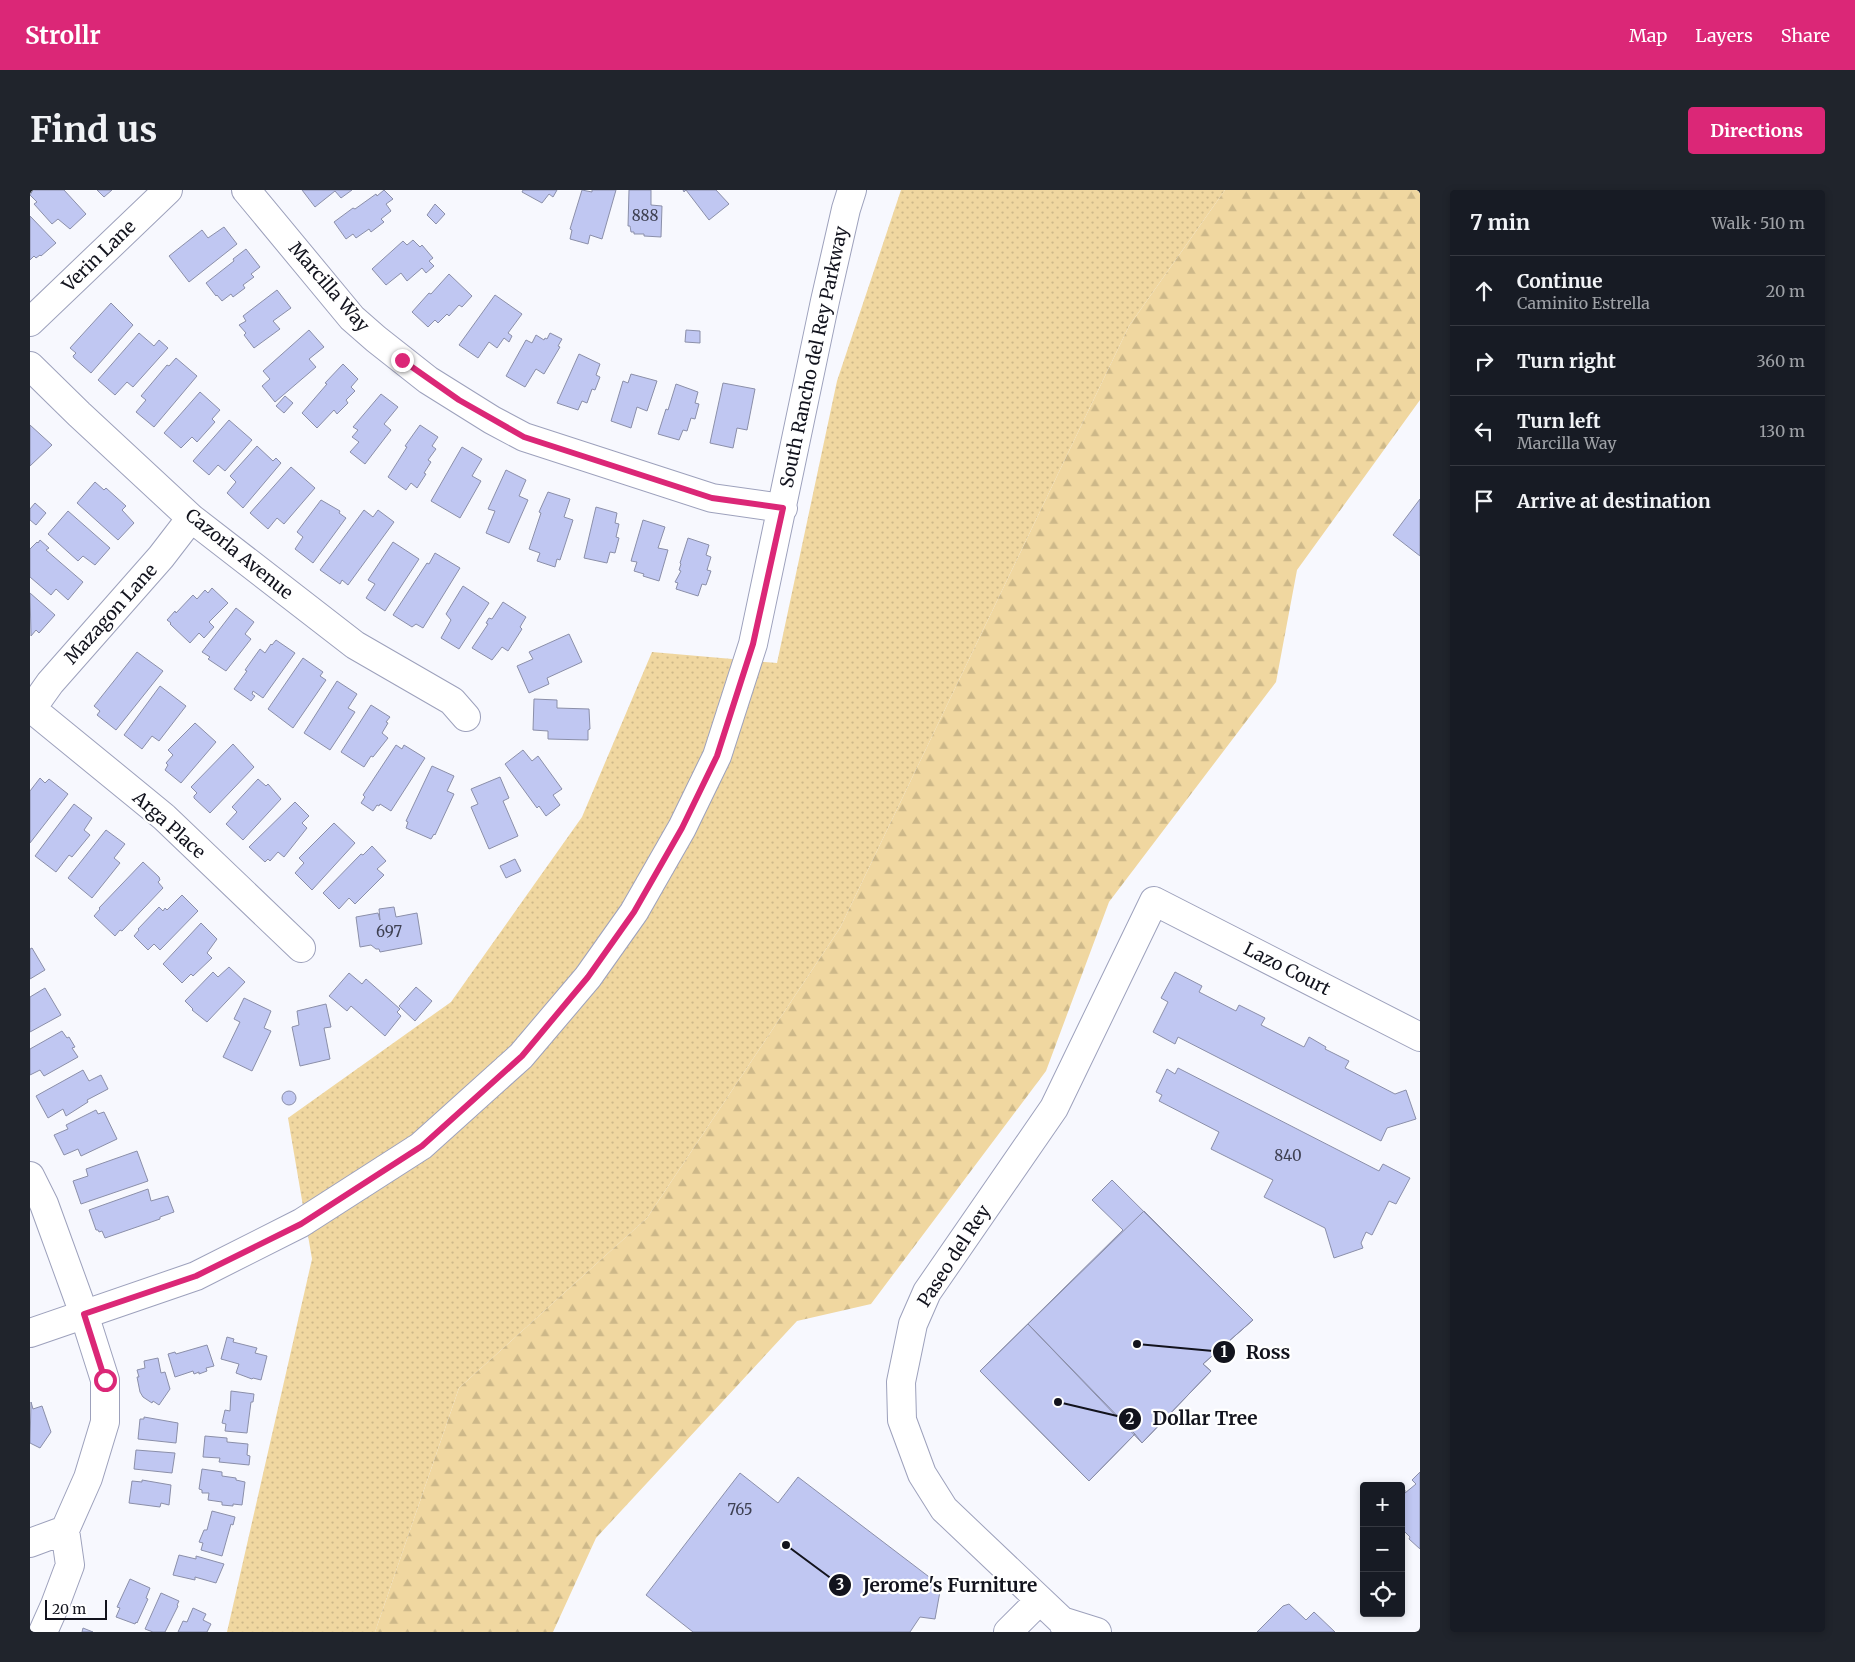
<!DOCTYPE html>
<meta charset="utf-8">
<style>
:root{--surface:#171b24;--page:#20242c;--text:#f1f3f6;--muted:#9ea1a6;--line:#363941;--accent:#db2777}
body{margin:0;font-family:Merriweather,serif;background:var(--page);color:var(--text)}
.controls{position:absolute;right:15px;bottom:15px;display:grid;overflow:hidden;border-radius:5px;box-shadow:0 2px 8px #0003}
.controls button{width:45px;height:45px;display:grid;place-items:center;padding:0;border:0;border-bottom:1px solid var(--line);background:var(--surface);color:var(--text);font:25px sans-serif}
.scale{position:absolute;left:15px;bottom:12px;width:62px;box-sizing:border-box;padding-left:5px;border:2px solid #12131d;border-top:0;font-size:14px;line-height:18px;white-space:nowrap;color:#12131d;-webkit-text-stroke:4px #fff;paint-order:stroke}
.stop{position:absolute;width:15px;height:15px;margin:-11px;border:4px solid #db2777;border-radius:50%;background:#fff}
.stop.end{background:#db2777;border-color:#fff;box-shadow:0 1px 5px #0008}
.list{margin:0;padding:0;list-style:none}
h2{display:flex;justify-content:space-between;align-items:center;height:65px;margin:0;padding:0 20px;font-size:21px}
h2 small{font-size:16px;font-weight:400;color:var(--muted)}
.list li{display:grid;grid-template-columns:32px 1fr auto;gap:15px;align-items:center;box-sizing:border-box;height:70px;padding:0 20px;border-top:1px solid var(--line)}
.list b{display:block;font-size:19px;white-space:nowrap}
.list p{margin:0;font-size:16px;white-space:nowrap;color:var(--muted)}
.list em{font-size:16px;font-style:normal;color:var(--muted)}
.icon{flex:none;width:28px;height:28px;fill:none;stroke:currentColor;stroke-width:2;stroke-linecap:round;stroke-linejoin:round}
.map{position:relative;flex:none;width:1390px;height:1442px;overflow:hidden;border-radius:5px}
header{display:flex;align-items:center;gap:30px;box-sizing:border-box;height:70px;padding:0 25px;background:var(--accent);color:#fff}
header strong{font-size:24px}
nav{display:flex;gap:28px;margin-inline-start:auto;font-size:18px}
.intro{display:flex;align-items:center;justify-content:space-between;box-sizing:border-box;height:120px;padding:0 30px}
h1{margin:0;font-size:35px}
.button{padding:12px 22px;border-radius:5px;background:var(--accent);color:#fff;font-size:18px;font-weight:700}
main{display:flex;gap:30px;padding:0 30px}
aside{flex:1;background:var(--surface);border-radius:5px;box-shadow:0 2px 8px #0003}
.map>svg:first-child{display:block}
.grass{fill:url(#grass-dots)}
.forest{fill:url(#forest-firs)}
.building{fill:#c0c7f2;stroke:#8b8fa9}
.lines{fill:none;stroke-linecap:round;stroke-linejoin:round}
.minor-casing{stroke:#9da1bc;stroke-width:30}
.minor{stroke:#fff;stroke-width:28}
.route{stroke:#db2777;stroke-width:6}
.labels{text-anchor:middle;stroke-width:4.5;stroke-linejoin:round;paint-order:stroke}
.number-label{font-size:15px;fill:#3e4052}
.street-label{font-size:18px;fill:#12131d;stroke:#fff}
.leader{fill:none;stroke:#12131d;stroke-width:2}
.callout-dot{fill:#12131d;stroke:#fff;stroke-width:2}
.mark-label{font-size:15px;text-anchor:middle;font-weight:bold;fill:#fff}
.callout-label{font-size:19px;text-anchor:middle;font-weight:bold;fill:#12131d;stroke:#fff;stroke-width:4.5;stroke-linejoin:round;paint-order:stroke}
</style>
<header>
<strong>Strollr</strong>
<nav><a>Map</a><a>Layers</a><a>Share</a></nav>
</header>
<div class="intro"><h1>Find us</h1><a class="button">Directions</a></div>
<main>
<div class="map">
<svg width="1390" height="1442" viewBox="0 0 1390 1442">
<defs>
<pattern id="grass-dots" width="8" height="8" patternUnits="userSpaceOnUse" patternTransform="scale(1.25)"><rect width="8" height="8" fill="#f0d7a0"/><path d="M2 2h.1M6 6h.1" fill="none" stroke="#cdb889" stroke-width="1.8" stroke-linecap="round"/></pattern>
<pattern id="forest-firs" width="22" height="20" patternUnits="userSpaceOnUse" patternTransform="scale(1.25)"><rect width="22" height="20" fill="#f0d7a0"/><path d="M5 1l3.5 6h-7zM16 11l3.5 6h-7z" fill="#cdb889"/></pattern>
</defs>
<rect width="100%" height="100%" fill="#f7f8fe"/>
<path class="grass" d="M871,0H1195L1099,136L810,738L617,1028L429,1198L345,1442H197L282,1069L258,928L421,812L552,627L622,462L747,473L807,191Z"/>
<path class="forest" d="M1195,0H1390V210L1267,380L1246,492L1079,712L1016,881L841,1114L767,1131L566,1348L523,1442H345L429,1198L617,1028L810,738L1099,136Z"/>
<path class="building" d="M3,0H34L56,24L40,39L28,29L22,34L4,14L7,12L0,5Z
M67,0H82L74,7Z
M272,0H322L311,8L305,1L285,17Z
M354,0L363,9L356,14L361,21L351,29L354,32L341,42L339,39L326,48L323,44L316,49L304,32L323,18L325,19L346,4L347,6Z
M493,0H527L523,7L519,4L512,13L492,2Z
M552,0L562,2V0H586L572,49L560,45L558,54L540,49L542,40L540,39Z
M599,0H621V15L632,16L631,47L614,46V44H604V42H601L600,36H598Z
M653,0H686L699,14L679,30L656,0L654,2Z
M405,14L415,24L406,34L397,25Z
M0,26L26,53L11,66L10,65L6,68L4,66L0,70Z
M194,37L207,54L159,92L139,66L172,40L178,48Z
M383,50L390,57L392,55L403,68L399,71L404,76L396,83L392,78L377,91L371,83L356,95L342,79L373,51L377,55Z
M216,59L230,77L221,84L224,87L213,95L215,98L203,107L201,104L192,111L187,105L186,106L176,93L204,71L203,69Z
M419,84L442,106L432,117L429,115L419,126L417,124L408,133L405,130L398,137L382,122L399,103L401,104Z
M247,100L261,118L243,131L250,139L224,158L214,145L216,143L209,135L216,131L213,126Z
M465,105L492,124L478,143L482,146L479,152L474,148L467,158L459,152L448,168L429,155Z
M81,113L103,135L61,183L44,168L43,166L46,163L40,158Z
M279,140L294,157L279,169L286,177L245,212L232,196L240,189L233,181Z
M656,140L670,141V153L655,152Z
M109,143L124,156L129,150L138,158L103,197L97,192L85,205L68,190Z
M520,143L532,149L528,156L530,157L514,184L506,179L495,197L476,186L496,150L502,153L506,145L514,150L515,148L517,149Z
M549,164L570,174L566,185L570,187L565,200L562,199L557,213L552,211L548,220L527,213Z
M146,168L167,186L124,237L106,222L116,210L111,206L137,175L139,176Z
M313,174L328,189L321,197L325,201L316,210L318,213L307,224L304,220L287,238L272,223L297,194L295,193Z
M601,184L627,191L617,221L607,217L601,238L581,231L593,191L598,193Z
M693,193L725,199L717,240L707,238L703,258L680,253Z
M646,194L668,202L665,213L669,214L665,229L661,228L657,241L653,240L649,250L628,244L636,219L638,220Z
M170,202L190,220L182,229L185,232L167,252L162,247L151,258L134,243Z
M351,204L368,217L354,234L361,240L335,274L320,262L329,252L322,247L328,240L323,237Z
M255,206L263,213L254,223L246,216Z
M199,230L222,250L195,281L188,275L179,285L163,271Z
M0,235L22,255L0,276Z
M390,235L408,247L402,256L406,259L398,270L401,272L394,283L396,284L387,298L381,293L376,300L358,287L377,257L375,256Z
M227,256L243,271L246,268L251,273L213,318L197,303L206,292L200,286Z
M432,257L452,269L442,286L451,291L430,328L401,311Z
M261,277L285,298L254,334L247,328L238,339L220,323Z
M476,280L496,290L489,306L498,310L479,353L456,343L465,321L458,319Z
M65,292L74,300L76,298L96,316L92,320L104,333L88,350L47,313Z
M518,302L540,309L534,327L543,330L530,370L527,369L525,377L507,371L510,363L499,359L511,323L509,322Z
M1390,309V366L1363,345Z
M291,310L310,321L309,323L316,328L283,373L265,359L273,347L267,342Z
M5,313L16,323L6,335L0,330V319Z
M566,317L587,323L585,333L589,334L586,347L589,348L585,363L580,362L577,373L554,368Z
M334,320L343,327L348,320L364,332L318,395L312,390L310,394L290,380Z
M38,321L80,358L65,375L53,366L48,371L18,344Z
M613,330L635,337L628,358L638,360L629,391L613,386L614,384L604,381L607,372L601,371Z
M658,348L679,355L676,365L681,367L677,380L681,381L676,395L672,394L668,406L646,399L648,393L645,392L651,381L649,380L651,374L650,373Z
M10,350L19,358L16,360L53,392L38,410L26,399L21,405L0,387V359L7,352L8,353Z
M363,352L389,369L355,421L336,408L345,394L338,390Z
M405,363L430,378L393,438L386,434L382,437L363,425L397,373L399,374Z
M433,396L459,413L429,459L411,448L421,430L416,424Z
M182,398L198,413L179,432L184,437L174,448L169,443L160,453L140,434L141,433L137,430L145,421L146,423L163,405L167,409L175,400L178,403Z
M0,403L25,425L9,443L6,440L1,446Z
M473,412L496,427L490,437L492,439L478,461L472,457L462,470L442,458L458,434L456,433L459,428L462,429Z
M206,418L224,432L215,444L221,449L196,481L178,469L180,467L172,462Z
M539,444L552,472L517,488L519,494L499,503L487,476L503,469L499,462Z
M246,450L265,463L233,508L223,501L222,504L225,506L221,511L204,499L217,481L215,480L230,459L235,463L241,454L242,455Z
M107,462L133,481L86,540L67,525L70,521L64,516Z
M273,468L293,482L290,486L296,490L263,538L238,519Z
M307,491L327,504L318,518L325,522L300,560L274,543Z
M130,496L156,516L129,551L122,546L112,559L94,545Z
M504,509L527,510V518L559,519L560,539L558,540V550L518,549V541L503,540Z
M341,515L360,527L356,532L358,533L352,543L358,548L343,567L341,566L334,577L311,562Z
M165,533L186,552L151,593L135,580L138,575L136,573L143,565L138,560Z
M203,554L224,577L180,623L164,608V606L167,603L161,597Z
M366,555L372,559L374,555L395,568L361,621L350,614L349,616L347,615L343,621L331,613L335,607L333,605Z
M493,560L502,571L508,566L532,599L523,605L530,615L516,626L509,616L507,618L475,574Z
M402,576L424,586L417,601L424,604L405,645L404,644L401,649L376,638L378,632L376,631Z
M470,587L479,608L473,611L488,646L459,659L441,617L448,614L441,599Z
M10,588L15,593L19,589L38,604L0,653V601Z
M228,589L236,596L238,594L251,609L213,650L196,634L207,622L202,617Z
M265,612L279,626L272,633L277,638L254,667L248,662L240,671L238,669L235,672L219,657Z
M44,614L62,628L54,640L60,645L42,667L39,665L26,682L5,666Z
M304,633L325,653L282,700L265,683L274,673L269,668Z
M76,640L95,654L84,668L90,673L62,708L38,688Z
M342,656L356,671L347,679L354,685L325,714L319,708L309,719L293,703L331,664L333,665Z
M485,669L491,681L476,688L470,676Z
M113,672L129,687L130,690L128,692L133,698L92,741L90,740L85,746L64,726L70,719L69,718Z
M152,705L168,721L130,760L124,754L118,760L104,746L109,740L108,739L129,717L133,721L135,718L137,720Z
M364,717L366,727L387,723L392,754L350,762L349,759H346L341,755L330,757L326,727L348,723L350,730L349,719Z
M171,733L187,749L177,763L182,768L163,786L161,784L152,793L133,774Z
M2,758L15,780L0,789V759Z
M199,777L215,792L177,832L162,820L163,819L155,811L183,782L188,787Z
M1145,782L1172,796L1169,802L1206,821L1209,815L1235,828L1231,835L1274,857L1279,847L1296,857L1295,859L1319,871L1315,878L1365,904L1376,900L1386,929L1357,938L1351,951L1148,847L1145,854L1123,842L1138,812L1131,808Z
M319,783L332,794L336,789L370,819L367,822L371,826L355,846L321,816L317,821L299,806Z
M386,797L402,811L385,831L369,816Z
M15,798L31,825L0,842V807Z
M214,808L241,821L234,838L241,841L222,881L193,867L210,832L204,829Z
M296,814L301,837L294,838L300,869L270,876L262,837L269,835L267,821Z
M32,841L37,848L39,847L45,857L42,858L48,867L14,886L10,880L0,885V859Z
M1148,878L1349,981L1353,974L1380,988L1366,1014L1359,1011L1342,1045L1336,1042L1331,1053L1333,1058L1304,1068L1295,1038L1234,1007L1243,990L1181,959L1189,942L1129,911L1132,905L1126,902L1137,879L1145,884Z
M53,880L59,891L71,885L78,899L57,910L58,912L36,926L33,919L18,928L6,906Z
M252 908a7 7 0 1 1 14 0a7 7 0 1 1-14 0Z
M66,920L68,924L74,922L87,949L51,966L48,959L34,965L24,945L38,939L36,935Z
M107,961L118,991L51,1014L43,991L58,986L56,979Z
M1082,990L1223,1130L1173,1174L1181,1181L1112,1253L1105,1244L1059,1291L950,1181L1093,1040L1062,1010Z
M118,999L121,1011L138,1006L144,1022L130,1027V1029L75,1048L72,1041L69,1042L68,1040H66L59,1020Z
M1114,1021L1223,1130L1173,1174L1181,1181L1112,1253L998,1134Z
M998,1134L1105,1244L1059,1291L950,1181Z
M197,1147L204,1149L203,1152L227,1158L225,1163L237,1166L231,1190L223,1188L222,1189L206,1183L209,1174L191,1169Z
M177,1155L184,1176L176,1178L177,1181L169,1184V1182L164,1184L163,1181L145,1187L138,1164L145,1162L146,1164Z
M128,1168L131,1183L135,1182L140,1199L129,1215L123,1211L122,1213L113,1207L110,1202L107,1187H109L107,1180L115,1178L114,1171Z
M201,1201L224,1204L223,1212H221L217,1243L195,1241L196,1234L192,1233L195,1220L200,1221Z
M1,1212L3,1219L12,1216L21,1242L10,1258L0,1253Z
M114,1227L148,1233L146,1253L108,1249L110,1229H114Z
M175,1246L197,1248V1252L218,1254L217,1265L220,1266L219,1275L189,1272L190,1268L173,1267Z
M106,1260L145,1263L142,1283L104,1279Z
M172,1279L192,1282V1286L206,1288V1290L215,1292L212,1315L203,1314V1316L192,1315V1312L178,1310L179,1303H172V1300L169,1299Z
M1390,1282V1359L1379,1349L1380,1347L1371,1338V1304L1375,1300V1303L1386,1294L1382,1290Z
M710,1283L748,1313L768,1287L911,1396L905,1429L890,1427L880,1442H663L616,1405Z
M112,1290L141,1295L139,1315L131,1313L130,1317L99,1313L102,1291L112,1292Z
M182,1321L205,1327L203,1335L201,1334L192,1366L171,1360L173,1353L169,1352L174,1340H177Z
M149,1365L166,1369V1366L194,1374L186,1393L165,1387V1390L143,1385Z
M100,1389L120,1398L116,1408L118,1409L107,1433L106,1432L105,1434L86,1427L90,1418L87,1417Z
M131,1403L149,1411L147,1415L148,1416L135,1442H123L115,1439Z
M1259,1414L1276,1430L1284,1422L1305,1442H1227L1253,1416Z
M163,1418L176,1424L173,1430L181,1434L177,1442H148L153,1431L157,1432Z
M53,1438L63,1442H52Z"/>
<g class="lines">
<defs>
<path id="minor" d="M216,0L322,128L346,149L398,190L462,230L494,247L682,308L753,318
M0,132L138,0
M0,176L49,224L161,328L325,455L422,511L436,527
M2,519L134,627L271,758
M0,521L20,493L131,367L161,328
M0,986L14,1014L54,1124L75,1190V1232L58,1288L35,1340
M0,1143L166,1086L271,1033L391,956L491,866L558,787L604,722L652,638L687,566L723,454L795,111L816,19L822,0
M0,1353L35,1340L40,1375L25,1415L13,1442
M1032,1431L1067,1442
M978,1442L1010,1410
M1037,1442L1032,1431L914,1319L892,1284L872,1230L871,1192L883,1134L897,1102L1024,918L1124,711L1390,847"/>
</defs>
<use href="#minor" class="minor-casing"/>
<use href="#minor" class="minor"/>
</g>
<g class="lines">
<path class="route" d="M75,1190L54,1124L166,1086L271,1034L392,956L492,866L558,787L604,722L652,638L687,566L723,454L753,318L682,308L494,247L429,210L372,170"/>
</g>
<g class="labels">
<g class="number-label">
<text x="615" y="31">888</text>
<text x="359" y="747">697</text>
<text x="1258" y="971">840</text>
<text x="710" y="1325">765</text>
</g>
<g class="street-label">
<text transform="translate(69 66) rotate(-44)" y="6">Verin Lane</text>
<text transform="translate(299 97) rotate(49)" y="6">Marcilla Way</text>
<text transform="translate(784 167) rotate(-78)" y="6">South Rancho del Rey Parkway</text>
<text transform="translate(209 364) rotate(39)" y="6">Cazorla Avenue</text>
<text transform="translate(81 424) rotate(-48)" y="6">Mazagon Lane</text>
<text transform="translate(139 635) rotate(42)" y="6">Arga Place</text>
<text transform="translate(1257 779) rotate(27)" y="6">Lazo Court</text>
<text transform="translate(924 1066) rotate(-57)" y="6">Paseo del Rey</text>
</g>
</g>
<path class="leader" d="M1107 1154L1194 1162M1028 1212L1100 1229M756 1355L810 1395"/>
<g class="callout-dot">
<circle cx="1107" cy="1154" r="5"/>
<circle cx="1028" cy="1212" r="5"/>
<circle cx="756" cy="1355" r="5"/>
<circle cx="1194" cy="1162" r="12"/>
<circle cx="1100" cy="1229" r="12"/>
<circle cx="810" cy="1395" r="12"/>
</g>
<g class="mark-label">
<text x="1194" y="1167">1</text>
<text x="1100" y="1234">2</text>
<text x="810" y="1400">3</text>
</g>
<g class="callout-label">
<text x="1238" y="1169">Ross</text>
<text x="1175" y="1235">Dollar Tree</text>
<text x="920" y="1402">Jerome's Furniture</text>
</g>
</svg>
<div class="controls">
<button>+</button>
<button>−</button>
<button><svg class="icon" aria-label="locate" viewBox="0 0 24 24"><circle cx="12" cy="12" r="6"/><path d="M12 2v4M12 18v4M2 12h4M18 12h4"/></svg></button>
</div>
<div class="scale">20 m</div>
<div class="stop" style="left:75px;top:1190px"></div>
<div class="stop end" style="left:372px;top:170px"></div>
</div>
<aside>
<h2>7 min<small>Walk · 510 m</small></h2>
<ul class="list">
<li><svg class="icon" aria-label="ahead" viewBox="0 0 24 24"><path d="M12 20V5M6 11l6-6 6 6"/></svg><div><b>Continue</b><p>Caminito Estrella</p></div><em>20 m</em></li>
<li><svg class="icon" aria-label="right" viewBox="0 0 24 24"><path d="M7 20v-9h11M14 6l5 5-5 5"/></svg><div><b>Turn right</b></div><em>360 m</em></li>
<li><svg class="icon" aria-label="left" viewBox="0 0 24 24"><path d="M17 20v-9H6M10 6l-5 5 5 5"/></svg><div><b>Turn left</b><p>Marcilla Way</p></div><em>130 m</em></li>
<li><svg class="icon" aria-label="arrive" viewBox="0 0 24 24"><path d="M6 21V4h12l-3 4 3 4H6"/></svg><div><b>Arrive at destination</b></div></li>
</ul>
</aside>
</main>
